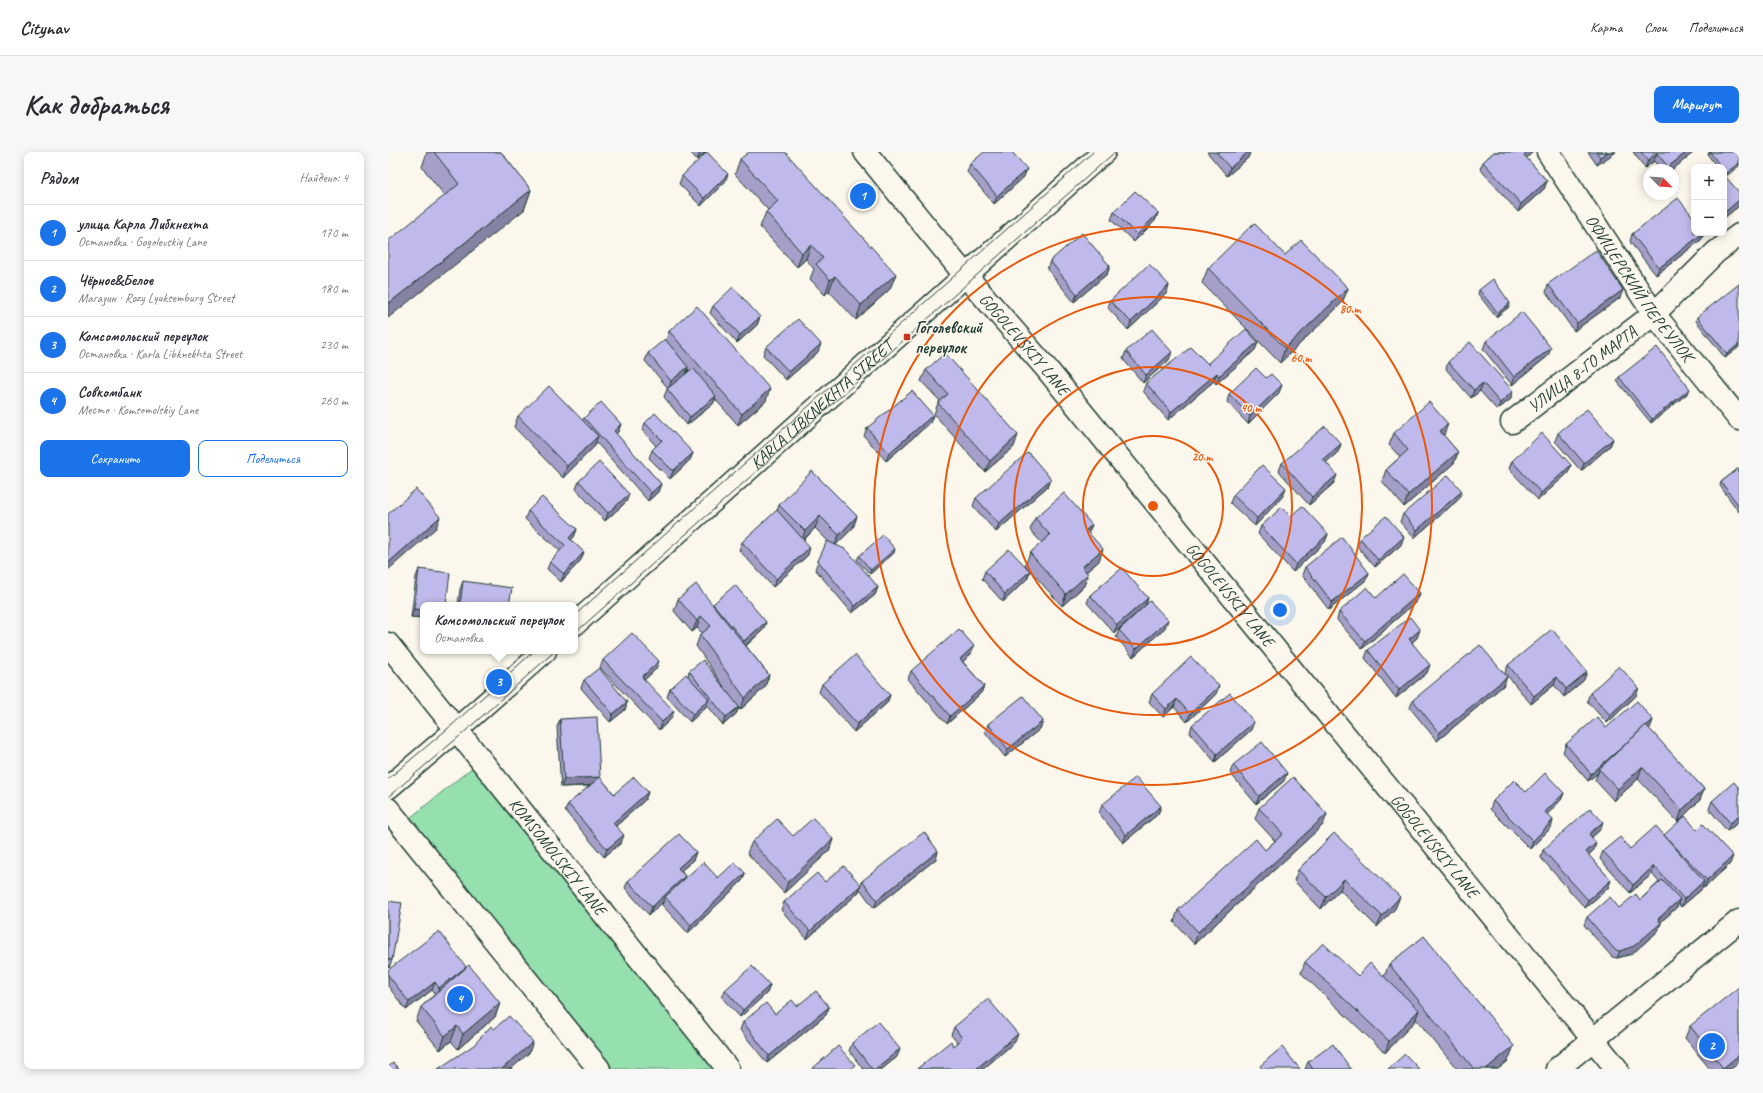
<!DOCTYPE html>
<html lang="ru">
<meta charset="utf-8">
<style>
:root{--surface:#fff;--page:#f7f7f7;--text:#2b2b33;--muted:#7c7c81;--line:#e1e1e2;--accent:#1a73e8}
body{margin:0;font-family:Caveat,sans-serif;background:var(--page);color:var(--text)}
.controls{position:absolute;right:12px;top:12px;display:grid;overflow:hidden;border-radius:8px;box-shadow:0 2px 10px #0003}
.controls button{width:36px;height:36px;display:grid;place-items:center;padding:0;border:0;border-bottom:1px solid var(--line);background:var(--surface);color:var(--text);font:20px sans-serif}
.compass{position:absolute;left:1255px;top:12px;width:36px;height:36px;border-radius:50%;background:var(--surface);box-shadow:0 2px 10px #0003;rotate:115deg}
.you{position:absolute;left:892px;top:458px;width:14px;height:14px;margin:-10px;border:3px solid #fff;border-radius:50%;background:#1a73e8;box-shadow:0 0 0 6px #1a73e833}
.badge{display:grid;place-items:center;width:26px;height:26px;border-radius:50%;background:var(--accent);color:#fff;font-size:13px;font-weight:700}
.pin{position:absolute;translate:-50% -50%;border:2px solid #fff;box-shadow:0 1px 4px #0006}
.popup{position:absolute;left:32px;top:450px;width:158px;height:52px;box-sizing:border-box;display:grid;place-content:center;border-radius:8px;background:var(--surface);filter:drop-shadow(0 1px 3px #0005);font-size:13px;white-space:nowrap;color:var(--muted)}
.popup b{font-size:15px;color:var(--text)}
.popup::after{content:'';position:absolute;left:50%;top:100%;margin-left:-8px;border:8px solid transparent;border-top-color:var(--surface)}
.list{margin:0;padding:0;list-style:none}
h2{display:flex;justify-content:space-between;align-items:center;height:52px;margin:0;padding:0 16px;font-size:17px}
h2 small{font-size:13px;font-weight:400;color:var(--muted)}
.list li{display:grid;grid-template-columns:26px 1fr auto;gap:12px;align-items:center;box-sizing:border-box;height:56px;padding:0 16px;border-top:1px solid var(--line)}
.list b{display:block;font-size:15px;white-space:nowrap}
.list p{margin:0;font-size:13px;white-space:nowrap;color:var(--muted)}
.list em{font-size:13px;font-style:normal;color:var(--muted)}
.actions{display:flex;gap:8px;padding:12px 16px}
.actions a{flex:1;padding:9px 0;border:1px solid var(--accent);border-radius:8px;text-align:center;font-size:14px;color:var(--accent)}
.actions .main{background:var(--accent);color:#fff}
.map{position:relative;flex:none;width:1351px;height:917px;overflow:hidden;border-radius:8px}
header{display:flex;align-items:center;gap:24px;box-sizing:border-box;height:56px;padding:0 20px;background:var(--surface);border-bottom:1px solid var(--line)}
header strong{font-size:19px}
nav{display:flex;gap:22px;margin-inline-start:auto;font-size:14px}
.intro{display:flex;align-items:center;justify-content:space-between;box-sizing:border-box;height:96px;padding:0 24px}
h1{margin:0;font-size:28px}
.button{padding:10px 18px;border-radius:8px;background:var(--accent);color:#fff;font-size:14px;font-weight:700}
main{display:flex;gap:24px;padding:0 24px}
aside{flex:1;background:var(--surface);border-radius:8px;box-shadow:0 2px 10px #0003}
.map>svg:first-child{display:block}
.green{fill:#96dfae;stroke:#5a8e71}
.lines{fill:none;stroke-linecap:round;stroke-linejoin:round}
.street-casing{stroke:#1f3d34;stroke-width:25}
.secondary-casing{stroke:#1f3d34;stroke-width:25}
.street{stroke:#fbf7ec;stroke-width:22}
.secondary{stroke:#fbf7ec;stroke-width:22}
.tram{stroke:#1f3d34;stroke-width:1}
.wall{fill:#a59fca;stroke:#1f3d34;fill-rule:evenodd}
.shaded-wall{fill:#8682a4;stroke:#1f3d34}
.building{fill:#c0b9eb;stroke:#1f3d34}
.ring{fill:none;stroke:#e8590c;stroke-width:2}
.poi-dot{fill:#c8321e;stroke:#fbf7ec;stroke-width:1.5}
.labels{text-anchor:middle;stroke-width:3;stroke-linejoin:round;paint-order:stroke}
.street-label{font-size:17px;fill:#1f3d34;stroke:#fbf7ec}
.poi-label{font-size:17px;font-weight:bold;fill:#1f3d34;stroke:#fbf7ec;text-anchor:start}
.centre{fill:#e8590c;stroke:#fbf7ec;stroke-width:2}
.ring-label{font-size:12px;text-anchor:middle;font-weight:bold;fill:#e8590c;stroke:#fbf7ec;stroke-width:3;stroke-linejoin:round;paint-order:stroke}
</style>
<header>
<strong>Citynav</strong>
<nav><a>Карта</a><a>Слои</a><a>Поделиться</a></nav>
</header>
<div class="intro"><h1>Как добраться</h1><a class="button">Маршрут</a></div>
<main>
<aside>
<h2>Рядом<small>Найдено: 4</small></h2>
<ul class="list">
<li><span class="badge">1</span><div><b>улица Карла Либкнехта</b><p>Остановка · Gogolevskiy Lane</p></div><em>170 m</em></li>
<li><span class="badge">2</span><div><b>Чёрное&amp;Белое</b><p>Магазин · Rozy Lyuksemburg Street</p></div><em>180 m</em></li>
<li><span class="badge">3</span><div><b>Комсомольский переулок</b><p>Остановка · Karla Libknekhta Street</p></div><em>230 m</em></li>
<li><span class="badge">4</span><div><b>Совкомбанк</b><p>Место · Komsomolskiy Lane</p></div><em>260 m</em></li>
</ul>
<div class="actions"><a class="main">Сохранить</a><a>Поделиться</a></div>
</aside>
<div class="map">
<svg width="1351" height="917" viewBox="0 0 1351 917">
<rect width="100%" height="100%" fill="#fbf7ec"/>
<filter id="ink" filterUnits="userSpaceOnUse"><feTurbulence type="fractalNoise" baseFrequency=".025" numOctaves="2"/><feDisplacementMap in="SourceGraphic" scale="8" xChannelSelector="R" yChannelSelector="G"/><feConvolveMatrix kernelMatrix="1 2 1 2 8 2 1 2 1" color-interpolation-filters="sRGB"/></filter>
<g filter="url(#ink)">
<path class="green" d="M85,615L327,917H224L22,666Z"/>
<g class="lines">
<defs>
<g id="street">
<path id="s1" d="M1160,0L1266,162L1351,267"/>
<path id="s2" d="M1124,270L1266,162L1328,100L1351,83"/>
<path id="s3" d="M187,472L716,0"/>
<path id="s4" d="M0,492L340,917"/>
<path d="M0,636L68,578L157,499"/>
<path d="M0,657L211,917"/>
</g>
<g id="secondary">
<path id="s5" d="M477,0L573,118L658,216L1229,917"/>
<path d="M1169,917L1351,769"/>
</g>
</defs>
<use href="#street" class="street-casing"/>
<use href="#secondary" class="secondary-casing"/>
<use href="#street" class="street"/>
<use href="#secondary" class="secondary"/>
<path class="tram" d="M187,463L705,0
M187,481L727,0
M0,627L64,573L146,499
M0,645L73,583L167,499"/>
</g>
<path class="wall" d="M39,0H113L143,38L136,58L57,44L34,15Z
M302,0H318L309,8Z
M819,0H862L860,6L839,24Z
M1106,0H1145L1138,6L1159,29L1156,37L1130,60L1092,17L1095,10Z
M1200,0H1228L1209,13Z
M1245,0H1306L1284,18H1273L1266,9L1257,16Z
M1321,0H1348L1338,25L1351,54L1336,66V15H1329L1320,3Z
M352,7L502,137L468,168L441,139L437,143L422,127L426,117L418,107L409,115L372,75L378,60L380,58L347,22Z
M582,12L636,25L606,52L579,20Z
M294,24L337,30L313,54L291,32Z
M726,60L770,61L767,69L746,90L723,68Z
M1316,81L1313,88L1268,123L1242,90L1244,82Z
M897,103L960,136L954,151L892,211L814,131L820,116Z
M662,109L722,114L719,122L686,150L659,117Z
M1160,132L1232,146L1186,179L1158,140Z
M781,133L779,141L740,178L720,156L722,149Z
M1091,138L1121,155L1108,165L1090,142Z
M325,154L372,165L369,173L349,191L322,161Z
M1309,165L1351,195L1337,206L1308,169Z
M281,179L378,249L350,273L327,247L325,252L299,273L276,245L279,237L280,236L257,209L260,201L278,188ZM300,217L301,218L298,221Z
M1098,189L1160,204L1124,233L1095,197Z
M870,190L867,198L828,232L826,229L780,268L755,239L758,231L820,212V211Z
M378,195L430,200L398,228L375,203Z
M738,199L781,208L755,231L735,207Z
M1060,210L1123,247L1109,258L1092,239L1083,246L1058,217Z
M538,218L626,295L597,320L546,262L550,251L552,249L533,229Z
M1231,225L1300,241L1263,271L1229,229Z
M891,241L860,272L839,250L841,242Z
M545,263L542,271L498,309L476,284L479,276Z
M130,264L195,268L196,266L233,272L230,280L228,282L273,332L270,340L260,349L208,290L206,295L175,326L126,275Z
M257,271L305,301L302,308L282,327L261,306L264,298L268,294L254,278Z
M1006,281L1056,284L1070,300L1066,311L1016,355L994,329L998,318L1012,305L1001,293Z
M1170,281L1225,287L1222,294L1193,319L1167,289Z
M953,292L950,300L938,310L946,331L921,353L891,319L894,311Z
M1124,309L1183,313L1180,321L1150,348L1121,317Z
M1351,316V360L1332,334L1333,330Z
M663,327L660,334L608,380L585,354L588,346Z
M191,329L241,342L238,350L217,369L188,337Z
M845,343L895,344L867,374L842,351Z
M1071,347L1026,386L1012,370L1015,362Z
M391,353L469,364L465,376L448,393L490,435L487,443L464,461L427,417L430,409L442,391L427,376L416,388L420,403L385,435L351,398L354,390L389,359Z
M140,359L189,377L186,385L183,388L193,408L173,430L159,417L162,410L172,399L137,367Z
M903,364L940,382L937,390L905,420L870,382L873,374Z
M647,366L704,373L700,381L711,409L698,420L696,434L674,454L637,413L642,401L654,391L642,378Z
M972,386L1013,393L987,415L969,394Z
M506,401L482,422L469,408L471,404Z
M917,415L981,421L978,428L941,458L914,423Z
M31,417L35,453V466L23,465L28,425Z
M597,419H642L639,427L615,450L594,427Z
M75,429L121,453H70L72,437Z
M1032,441L1029,449L974,497L949,468L951,460L988,446Z
M702,443L760,446L758,453L777,476L745,505L728,485L731,478L740,469L726,481L699,451Z
M290,447L325,453L378,470L375,478L358,494L381,523L377,535L352,558L351,556L348,562L335,573L319,553L318,555L302,570L279,545L282,537L300,524L301,519L341,542L308,494L312,483L314,481L309,476L304,480L286,459Z
M1029,486L1024,490L1039,521L1008,546L977,506L980,498Z
M583,502L575,510L596,534L593,541L559,572L520,527L523,519Z
M215,508L268,517L256,528L283,567L271,578L212,516Z
M1120,513L1196,528L1176,545L1166,533L1143,552L1117,521Z
M196,528L239,550L237,558L222,570L193,536Z
M434,532L502,543L499,551L466,580L431,540Z
M1116,533L1049,589L1022,556L1025,548Z
M1202,541L1248,544L1219,571L1199,549Z
M764,542H828L799,570L786,555L775,565L761,550Z
M172,567L212,625L226,642L260,640L257,648L228,674L233,691L216,705L177,659L180,652L202,634L173,635L169,575Z
M1265,568L1262,576L1261,577L1316,637L1312,648L1290,670L1250,627L1226,649L1207,628L1210,621L1200,629L1175,600L1178,592L1218,576Z
M655,569L652,577L617,605L597,580L600,572Z
M804,573L863,578L827,610L802,581Z
M845,613L896,629L868,652L842,621Z
M1138,640L1176,641L1173,648L1159,662L1165,668L1163,676L1142,697L1102,657L1105,649Z
M1324,649L1351,670L1339,679L1321,657Z
M714,653L773,654L770,662L735,691L711,661Z
M871,656L935,673L806,792L786,770L790,758L877,698L887,689L867,667Z
M1212,678L1204,685L1206,698L1200,703L1223,728L1220,736L1197,756L1153,706L1155,698Z
M946,681L1007,757L989,775L952,738L933,757L906,729L910,718Z
M1276,683L1342,712L1316,736L1314,735V737L1293,755L1290,752L1289,755L1273,770V771L1270,779L1244,802L1229,806L1224,805L1196,773L1199,765L1231,756L1252,748L1271,730L1264,722L1242,741L1212,707L1215,699L1242,697L1276,684Z
M405,684L445,687L441,699L396,741L359,701L364,690Z
M550,699L548,707L486,756L472,737L470,741L419,787L393,758L396,750L437,730L473,733L474,729Z
M308,700L305,708L293,719L297,724L296,727L330,726L357,721L354,729L300,781L274,753L275,750L261,763L237,736L240,729Z
M0,749L4,808L1,816L0,815Z
M917,810L970,824L996,825L1001,812L1120,909L1110,917H1069L1028,867L1027,869L997,901L913,821Z
M78,815L112,851L107,865L70,897L63,889L52,898L28,869L33,855L47,842L44,838L18,858L0,834V818Z
M382,833L379,841L352,865L334,846L337,838Z
M409,854L441,855L438,863L379,911L352,878L355,870L387,862Z
M1302,874L1344,917H1322L1297,886Z
M566,875L627,890L595,917H530V916L565,894L569,890L563,883Z
M464,891L509,905L494,917H475L461,899Z
M920,910L963,917H917Z"/>
<path class="shaded-wall" d="M312,0H318L309,8Z
M860,0H862L860,6L839,24L842,16Z
M1139,0H1145L1133,11L1136,3Z
M1220,0H1228L1209,13L1212,5Z
M1299,0H1306L1284,18H1279L1280,15Z
M1269,1L1266,9L1257,16L1260,8Z
M1351,11V14L1337,25L1338,21Z
M639,17L636,25L606,52L609,44Z
M340,22L337,30L313,54L316,46Z
M1159,29L1156,37L1130,60L1133,52Z
M143,38L136,58L0,166V152Z
M1351,48V54L1336,66V61Z
M770,61L767,69L746,90L749,83Z
M1315,81H1316L1313,88L1268,123L1271,116Z
M423,93L418,107L409,115L414,101Z
M722,114L719,122L686,150L689,142Z
M508,122L502,137L468,168L473,153Z
M447,124L441,139L437,143L442,128Z
M781,133L779,141L740,178L743,170Z
M960,136L954,151L892,211L897,196Z
M1235,138L1232,146L1186,179L1189,171Z
M1122,151L1121,155L1108,165L1110,161Z
M372,165L369,173L349,191L352,183Z
M870,190L867,198L828,232L831,224Z
M433,192L430,200L398,228L401,220Z
M1351,192V195L1337,206L1339,202Z
M1163,196L1160,204L1124,233L1126,225Z
M784,200L781,208L755,231L758,223Z
M300,215L298,222L281,237L283,229Z
M829,221L826,229L780,268L783,260Z
M1095,231L1092,239L1083,246L1086,238Z
M894,233L891,241L860,272L862,264Z
M382,237L378,249L350,273L354,262Z
M1302,237L1300,241L1263,271L1264,267Z
M1125,239L1123,247L1109,258L1112,251Z
M328,244L325,252L299,273L302,265Z
M545,263L542,271L498,309L501,301Z
M233,272L230,280L223,286L226,279Z
M1060,272L1056,283L1052,279Z
M630,283L626,295L597,320L602,309Z
M210,284L206,295L175,326L179,314Z
M1225,287L1222,294L1193,319L1196,311Z
M953,292L950,300L933,315L935,307Z
M1070,300L1066,311L1016,355L1020,343Z
M305,301L302,308L282,327L285,319Z
M1183,313L1180,321L1150,348L1153,341Z
M949,323L946,331L921,353L924,345Z
M663,327L660,334L608,380L611,372Z
M273,332L270,340L260,349L263,341Z
M898,336L895,344L867,374L869,366Z
M1074,339L1071,347L1026,386L1029,378Z
M241,342L238,350L217,369L220,361Z
M432,364L427,376L413,390L417,379Z
M469,364L465,376L446,395L451,383Z
M52,365L48,376L0,418V411Z
M704,373L699,384L698,378Z
M189,377L186,385L178,394L181,386Z
M940,382L937,390L905,420L908,412Z
M1016,385L1013,393L987,415L990,408Z
M422,395L420,403L385,435L388,427Z
M507,397L506,401L482,422L483,418Z
M715,397L711,409L690,427L694,415Z
M196,400L193,408L173,430L176,422Z
M642,419L639,427L615,450L617,442Z
M981,421L978,428L941,458L944,450Z
M700,422L696,434L674,454L678,442Z
M490,435L487,443L464,461L467,454Z
M1032,441L1029,449L974,497L977,489Z
M760,446L757,454L726,481L729,473Z
M26,457L35,458V466L23,465Z
M313,464L309,476L304,480L309,469Z
M780,468L777,476L745,505L748,497Z
M378,470L375,478L353,497L356,489Z
M1032,478L1029,486L1018,495L1021,487Z
M586,494L583,502L570,515L572,507Z
M271,509L268,517L251,533L254,525Z
M1042,513L1039,521L1008,546L1011,538Z
M1199,520L1196,528L1176,545L1178,537Z
M381,523L377,535L352,558L357,546Z
M1119,525L1116,533L1049,589L1051,581Z
M1169,525L1166,533L1143,552L1146,544Z
M596,534L593,541L559,572L562,564Z
M831,534L828,542L799,570L802,562Z
M1251,536L1248,544L1219,571L1222,563Z
M502,543L499,551L466,580L469,572Z
M321,547L318,555L302,570L305,562Z
M789,547L786,555L775,565L778,557Z
M239,550L237,558L222,570L225,562Z
M351,555L348,562L335,573L338,565Z
M286,559L283,567L271,578L274,570Z
M1265,568L1262,576L1213,618L1211,617L1210,621L1200,629L1203,622Z
M655,569L652,577L617,605L620,597Z
M866,570L863,578L827,610L829,602Z
M1254,615L1250,627L1226,649L1230,637Z
M899,621L896,629L868,652L871,644Z
M212,625L209,633L173,635L176,627Z
M1316,637L1312,648L1290,670L1294,658Z
M260,640L257,648L222,679L225,671Z
M1176,641L1173,648L1154,668L1157,660Z
M773,654L770,662L735,691L738,683Z
M939,662L935,673L806,792L810,780Z
M1351,664V670L1339,679L1342,671Z
M1165,668L1163,676L1142,697L1145,689Z
M1215,670L1212,678L1198,690L1201,682Z
M236,683L233,691L216,705L219,697Z
M445,687L441,699L396,741L400,730Z
M1208,691L1206,698L1195,708L1198,700Z
M550,699L548,707L486,756L489,748Z
M308,700L305,708L287,724L290,716Z
M1345,704L1342,712L1316,736L1319,728Z
M1266,714L1264,722L1242,741L1245,733Z
M357,721L354,729L300,781L303,773Z
M297,724L294,732L277,745L275,750L261,763L264,755Z
M956,727L952,738L933,757L938,745Z
M1223,728L1220,736L1197,756L1200,748Z
M1316,729L1314,737L1293,755L1296,747Z
M473,733L470,741L419,787L422,779Z
M1012,745L1007,757L989,775L994,764Z
M1292,747L1289,755L1267,775L1270,767Z
M1273,771L1270,779L1244,802L1229,806L1232,799Z
M78,815L75,823L48,844L51,836Z
M47,830L44,838L18,858L21,850Z
M382,833L379,841L352,865L355,858Z
M112,851L107,865L70,897L75,882Z
M441,855L438,863L379,911L381,904Z
M1031,858L1027,869L997,901L1001,889Z
M69,874L63,889L52,898L57,884Z
M630,882L627,890L595,917H588Z
M145,890L141,901L123,917H114Z
M1126,894L1120,909L1110,917H1098Z
M512,897L509,905L494,917H487Z
M1351,903V911L1344,917H1334Z"/>
<path class="building" d="M46,0H113L143,38L0,152V89L71,32Z
M319,0L340,22L316,46L294,24Z
M361,0H397L508,122L473,153L447,124L442,128L428,112L435,106L423,93L414,101L378,60L390,49L352,7Z
M596,0H624L639,17L609,44L582,12Z
M828,0H860L842,16Z
M1106,0H1139L1136,3L1159,29L1133,52L1095,10Z
M1208,0H1220L1212,5Z
M1253,0H1299L1280,15L1269,1L1260,8Z
M1322,0H1348L1351,4V11L1338,21L1336,18V15H1333Z
M1336,23L1351,40V48L1336,61Z
M747,39L770,61L749,83L726,60Z
M1290,46L1306,66V81H1315L1271,116L1244,82Z
M866,71L897,103L913,88L960,136L897,196L820,116Z
M694,81L722,114L689,142L662,109Z
M1208,98L1235,138L1189,171L1160,132Z
M761,112L781,133L743,170L722,149Z
M1105,127L1122,151L1110,161L1091,138Z
M1351,132V192L1339,202L1309,165Z
M345,135L372,165L352,183L325,154Z
M309,154L382,237L354,262L281,179Z
M1134,160L1163,196L1126,225L1098,189Z
M410,167L433,192L401,220L378,195Z
M764,177L784,200L758,223L738,199Z
M858,177L870,190L831,224L829,221L783,260L758,231L803,195L821,213L820,211Z
M277,187L300,215L283,229L260,201Z
M1082,190L1125,239L1112,251L1095,231L1086,238L1060,210Z
M1269,195L1302,237L1264,267L1231,225Z
M557,201L630,283L602,309L550,251L560,242L538,218Z
M305,216L328,244L302,265L279,237Z
M868,216L878,226L883,222L894,233L862,264L841,242Z
M161,234L210,284L179,314L130,264Z
M524,239L545,263L501,301L479,276Z
M213,250L233,272L226,279L273,332L263,341L196,266Z
M1041,250L1060,272L1052,279L1070,300L1020,343L998,318L1020,298L1006,281Z
M1199,257L1225,287L1196,311L1170,281Z
M267,261L305,301L285,319L264,298L274,288L257,271Z
M937,274L953,292L935,307L949,323L924,345L894,311Z
M1154,281L1183,313L1153,341L1124,309Z
M640,300L663,327L611,372L588,346Z
M211,310L241,342L220,361L191,329Z
M874,313L898,336L869,366L845,343Z
M1351,316V354L1333,330Z
M424,319L469,364L451,383L432,364L417,379L391,353Z
M1060,323L1074,339L1029,378L1015,362Z
M28,337L52,365L0,411V362Z
M676,341L704,373L698,378L715,397L694,415L700,422L678,442L642,401L662,383L647,366Z
M154,345L189,377L181,386L196,400L176,422L162,410L177,393L140,359Z
M914,354L940,382L908,412L873,374L894,355L903,364Z
M389,358L422,395L388,427L354,390Z
M998,364L1016,385L990,408L972,386Z
M495,383L507,397L483,418L471,404Z
M954,385L981,421L944,450L917,415Z
M439,389L459,398L490,435L467,454L430,409Z
M621,397L642,419L617,442L597,419Z
M734,416L760,446L729,473L702,443Z
M31,417L62,421L58,453H35V458L26,457Z
M1015,422L1032,441L977,489L951,460L979,435L988,446Z
M75,429L124,436L121,453H72Z
M308,432L381,523L357,546L312,483L323,474L313,464L309,469L290,447Z
M347,433L378,470L356,489L325,452Z
M762,449L780,468L748,497L731,478Z
M1022,465L1032,478L1021,487L1042,513L1011,538L980,498Z
M571,477L586,494L572,507L596,534L562,564L523,519Z
M1164,477L1199,520L1178,537L1169,525L1146,544L1120,513Z
M244,481L271,509L254,525L286,559L274,570L215,508Z
M1092,493L1119,525L1051,581L1025,548Z
M467,503L502,543L469,572L434,532Z
M803,505L831,534L802,562L789,547L778,557L764,542Z
M315,508L351,555L338,565L301,519Z
M1231,514L1251,536L1222,563L1202,541Z
M211,516L239,550L225,562L196,528Z
M298,522L321,547L305,562L282,537Z
M842,541L866,570L829,602L804,573Z
M635,544L655,569L620,597L600,572Z
M1249,549L1265,568L1258,574V573L1241,589L1203,622L1178,592L1209,565L1218,576Z
M209,565L212,625L176,627L172,567Z
M1258,573L1316,637L1294,658L1254,615L1230,637L1211,617Z
M874,590L899,621L871,644L845,613Z
M1157,621L1176,641L1157,660L1165,668L1145,689L1105,649L1126,628L1138,640Z
M212,625L226,642L246,625L260,640L225,671L236,683L219,697L180,652Z
M748,625L773,654L738,683L714,653Z
M905,625L939,662L810,780L790,758L868,687L877,698L895,682L871,656Z
M1346,630L1351,636V664L1342,671L1324,649Z
M1202,656L1215,670L1201,682L1208,691L1198,700L1223,728L1200,748L1155,698Z
M1297,664L1309,678L1315,672L1345,704L1319,728L1276,683Z
M425,666L445,687L400,730L364,690L389,667L405,684Z
M1268,674L1316,729L1296,747L1266,714L1245,733L1215,699L1232,685L1242,697Z
M536,680L550,699L489,748L474,729Z
M946,681L1012,745L994,764L956,727L938,745L910,718Z
M291,682L308,700L290,716L297,724L264,755L240,729Z
M315,710L330,726L347,710L357,721L303,773L277,745Z
M456,714L473,733L422,779L396,750L429,721L437,730Z
M1274,728L1292,747L1270,767L1273,771L1246,794L1232,799L1227,798L1199,765L1222,745L1231,756L1248,742L1252,748Z
M0,749L14,751L4,808L0,807Z
M51,779L78,815L51,836L47,830L21,850L0,823V818Z
M1036,784L1126,894L1098,917H1086L1001,812Z
M935,791L970,824L982,811L1031,858L1001,889L917,810Z
M81,813L112,851L75,882L69,874L57,884L33,855Z
M364,814L382,833L355,858L337,838Z
M1351,835V903L1335,916L1302,874Z
M428,839L441,855L381,904L355,870L378,851L387,862L404,848L409,854Z
M600,847L630,882L588,917H531L530,916L563,889L565,894L574,886L566,875Z
M121,864L145,890L114,917H50L86,893L103,874L106,877Z
M490,870L512,897L487,917H484L464,891Z
M945,892L963,917H925L920,910Z
M450,894L467,913L462,917H424Z
M894,895L912,917H874L872,914Z
M1017,902L1031,917H1000Z
M5,911L11,917H0V915Z"/>
</g>
<g class="ring">
<circle cx="765" cy="354" r="70"/>
<circle cx="765" cy="354" r="139"/>
<circle cx="765" cy="354" r="209"/>
<circle cx="765" cy="354" r="279"/>
</g>
<rect class="poi-dot" x="515" y="181" width="8" height="8" rx="2"/>
<g class="labels">
<g class="street-label">
<text dy="6" stroke="none"><textPath href="#s1" startOffset="164">ОФИЦЕРСКИЙ ПЕРЕУЛОК</textPath></text>
<text dy="6" stroke="none"><textPath href="#s5" startOffset="250">GOGOLEVSKIY LANE</textPath></text>
<text dy="6" stroke="none"><textPath href="#s2" startOffset="88">УЛИЦА 8-ГО МАРТА</textPath></text>
<text dy="6" stroke="none"><textPath href="#s3" startOffset="330">KARLA LIBKNEKHTA STREET</textPath></text>
<text dy="6" stroke="none"><textPath href="#s5" startOffset="574">GOGOLEVSKIY LANE</textPath></text>
<text dy="6" stroke="none"><textPath href="#s5" startOffset="898">GOGOLEVSKIY LANE</textPath></text>
<text dy="6" stroke="none"><textPath href="#s4" startOffset="272">KOMSOMOLSKIY LANE</textPath></text>
</g>
<g class="poi-label">
<text x="527" y="181">Гоголевский<tspan x="527" dy="20">переулок</tspan></text>
</g>
</g>
<circle cx="765" cy="354" r="6" class="centre"/>
<g class="ring-label">
<text x="962" y="161">80 m</text>
<text x="913" y="210">60 m</text>
<text x="863" y="260">40 m</text>
<text x="814" y="309">20 m</text>
</g>
</svg>
<div class="controls">
<button>+</button>
<button>−</button>
</div>
<svg class="compass" viewBox="-18 -18 36 36"><path d="M0-13l5 13h-10z" fill="#e53935"/><path d="M0 13l5-13h-10z" fill="#7c7c81"/></svg>
<div class="you"></div>
<div class="pin badge" style="left:475px;top:44px">1</div>
<div class="pin badge" style="left:1324px;top:894px">2</div>
<div class="pin badge" style="left:111px;top:530px">3</div>
<div class="popup"><b>Комсомольский переулок</b>Остановка</div>
<div class="pin badge" style="left:72px;top:847px">4</div>
</div>
</main>
